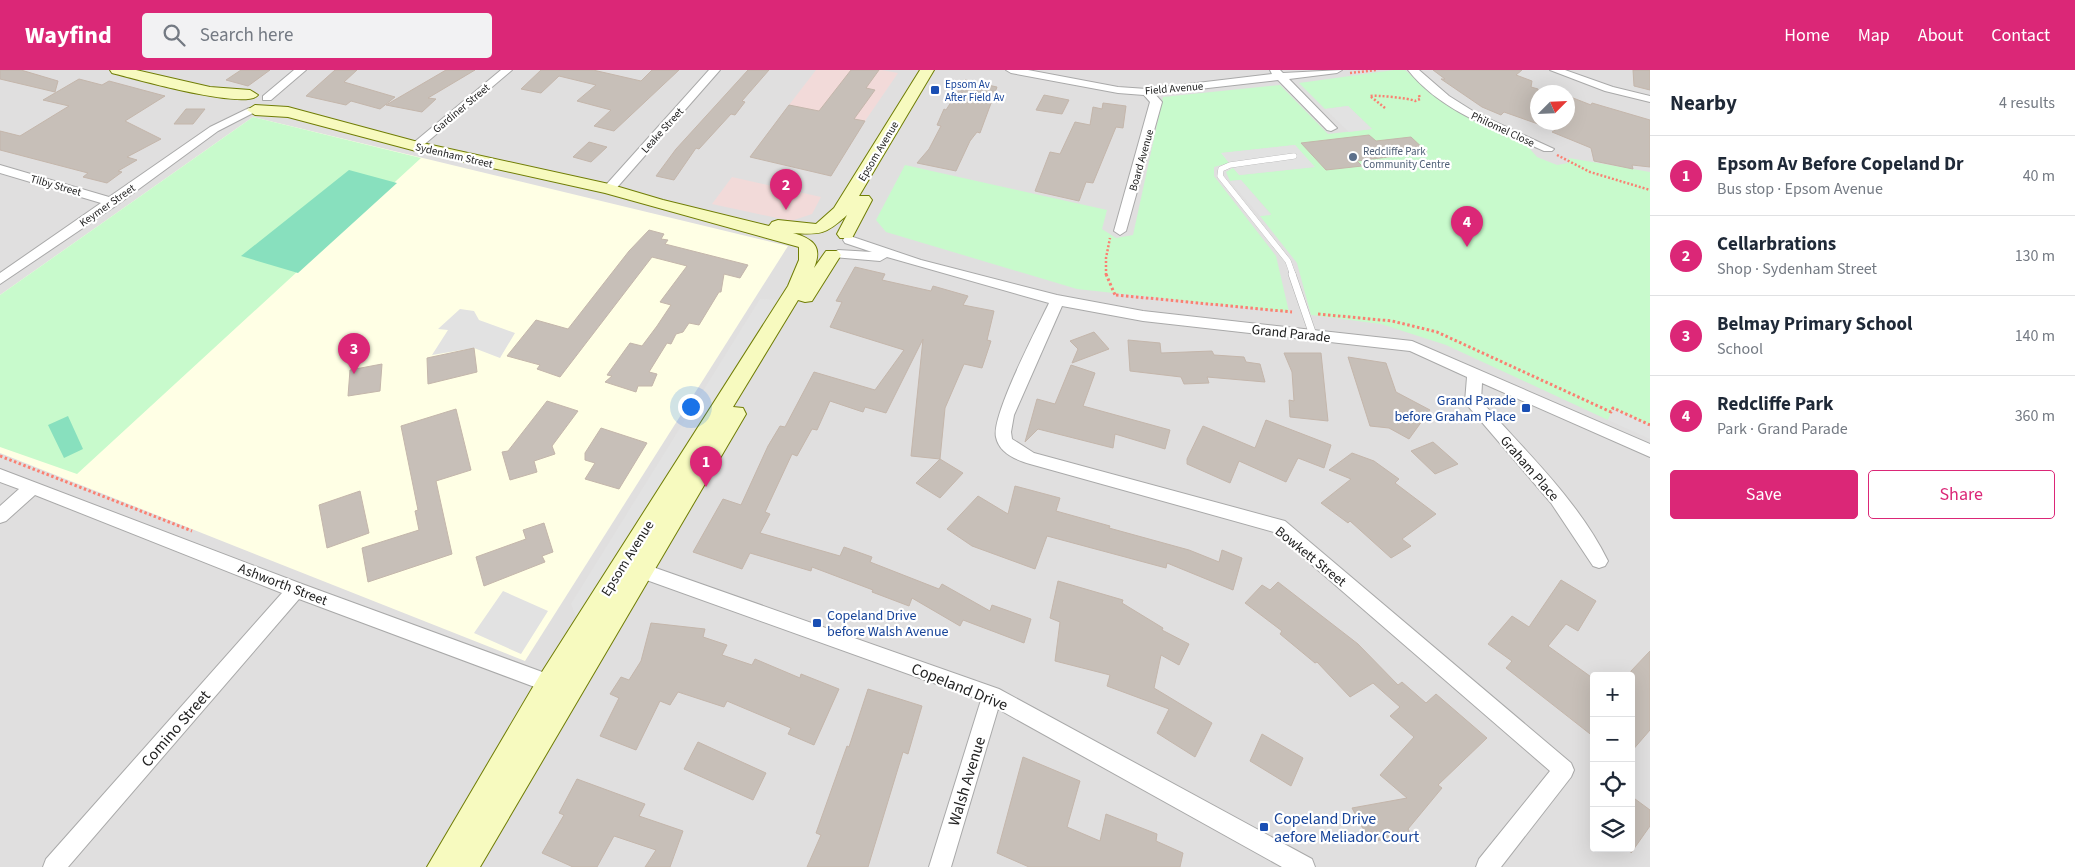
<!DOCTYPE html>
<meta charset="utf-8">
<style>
:root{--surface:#fff;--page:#f2f2f3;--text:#1f2937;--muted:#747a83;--line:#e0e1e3;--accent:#db2777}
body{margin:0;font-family:"Source Sans 3",sans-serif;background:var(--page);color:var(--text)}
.controls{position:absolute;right:15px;bottom:15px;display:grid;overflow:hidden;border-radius:5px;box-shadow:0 5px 20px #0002}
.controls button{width:45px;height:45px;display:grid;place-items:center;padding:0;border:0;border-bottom:1px solid var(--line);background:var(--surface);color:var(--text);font:25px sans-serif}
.compass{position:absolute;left:1530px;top:15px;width:45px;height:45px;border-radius:50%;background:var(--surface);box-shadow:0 5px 20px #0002;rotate:66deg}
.you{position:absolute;left:690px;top:336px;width:18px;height:18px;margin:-12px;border:4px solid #fff;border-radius:50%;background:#1a73e8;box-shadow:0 0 0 8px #1a73e833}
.badge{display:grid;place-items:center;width:32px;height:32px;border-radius:50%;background:var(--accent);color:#fff;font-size:16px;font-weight:700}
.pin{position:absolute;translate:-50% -41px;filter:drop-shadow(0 1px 2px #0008)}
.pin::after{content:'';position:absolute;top:26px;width:18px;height:15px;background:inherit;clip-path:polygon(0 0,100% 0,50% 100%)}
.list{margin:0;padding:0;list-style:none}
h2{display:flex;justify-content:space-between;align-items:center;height:65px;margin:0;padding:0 20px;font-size:21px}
h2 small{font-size:16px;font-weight:400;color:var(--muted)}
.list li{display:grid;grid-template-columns:32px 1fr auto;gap:15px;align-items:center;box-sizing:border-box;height:80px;padding:0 20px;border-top:1px solid var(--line)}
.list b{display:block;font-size:19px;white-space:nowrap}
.list p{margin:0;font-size:16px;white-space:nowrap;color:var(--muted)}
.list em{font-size:16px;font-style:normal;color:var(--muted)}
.actions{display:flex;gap:10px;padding:15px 20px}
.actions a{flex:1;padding:11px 0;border:1px solid var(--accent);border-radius:5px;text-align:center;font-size:18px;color:var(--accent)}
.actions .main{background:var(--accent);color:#fff}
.icon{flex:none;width:28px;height:28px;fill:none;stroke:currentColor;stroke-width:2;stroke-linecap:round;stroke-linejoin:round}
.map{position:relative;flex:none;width:1650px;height:797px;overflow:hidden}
header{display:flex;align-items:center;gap:30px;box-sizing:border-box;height:70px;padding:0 25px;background:var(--accent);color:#fff}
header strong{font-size:24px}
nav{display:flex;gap:28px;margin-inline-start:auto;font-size:18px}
.search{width:350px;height:45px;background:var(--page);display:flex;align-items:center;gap:12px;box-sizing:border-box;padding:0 18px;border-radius:5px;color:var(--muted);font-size:19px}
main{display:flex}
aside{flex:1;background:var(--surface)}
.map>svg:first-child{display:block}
.residential{fill:#e0dfdf;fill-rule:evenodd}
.commercial{fill:#f2dad9}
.education{fill:#ffffe5}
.park{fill:#c8facc}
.pitch{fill:#88e0be}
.parking{fill:#e2e2e2}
.building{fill:#c7bfb8;stroke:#c4b6ab}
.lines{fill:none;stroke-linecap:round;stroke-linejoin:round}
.lane-far1-casing{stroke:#a9a9a9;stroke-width:6}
.lane-casing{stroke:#a9a9a9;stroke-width:8}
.street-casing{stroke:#a9a9a9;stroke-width:2}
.secondary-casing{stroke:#707d05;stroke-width:2}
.path-far1{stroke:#fa8072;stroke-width:2.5;stroke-dasharray:2 2;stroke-linecap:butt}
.path{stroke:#fa8072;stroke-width:3;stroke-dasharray:2.5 2.5;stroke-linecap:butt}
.lane-far1{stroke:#fff;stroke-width:5.5}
.lane{stroke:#fff;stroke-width:7}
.street{fill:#fff;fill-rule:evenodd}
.secondary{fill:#f7fabf;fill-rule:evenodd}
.transit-dot{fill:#1a4fb4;stroke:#fff;stroke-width:2}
.service-dot{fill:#5c6f8a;stroke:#fff;stroke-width:2}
.labels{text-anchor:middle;stroke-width:4.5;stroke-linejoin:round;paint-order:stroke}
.far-transit-label{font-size:11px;fill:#164399;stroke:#fff;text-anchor:start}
.far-street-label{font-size:11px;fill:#222;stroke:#fff}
.far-service-label{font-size:11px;fill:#4e5e75;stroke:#fff;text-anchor:start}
.street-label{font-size:14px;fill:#222;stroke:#fff}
.transit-label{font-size:14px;fill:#164399;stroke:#fff;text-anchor:end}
.near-street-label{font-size:16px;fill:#222;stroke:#fff}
.near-transit-label{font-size:16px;fill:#164399;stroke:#fff;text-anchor:start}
</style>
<header>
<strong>Wayfind</strong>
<div class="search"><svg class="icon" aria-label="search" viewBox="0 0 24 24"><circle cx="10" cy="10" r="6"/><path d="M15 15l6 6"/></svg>Search here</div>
<nav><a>Home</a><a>Map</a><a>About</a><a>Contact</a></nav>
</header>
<main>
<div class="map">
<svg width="1650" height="797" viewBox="0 0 1650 797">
<rect width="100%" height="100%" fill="#f2efe9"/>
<path class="residential" d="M0,0H1650V797H0ZM1538,22H1568V52H1538ZM1594,606H1631V778H1594Z"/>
<path class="commercial" d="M816,0H882L898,3L865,51L789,35Z
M732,107L821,127L812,144L791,151L712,134Z"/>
<path class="education" d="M253,47L788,176L525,591L0,383V225Z"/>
<path class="park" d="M1394,0H1405L1437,28L1479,53L1523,71L1537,87L1557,95L1568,93L1569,88L1650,102V355L1613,338L1608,350L1446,275L1381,254L1311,245L1297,193L1260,146L1271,144L1241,110L1230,111L1226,102L1233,98L1240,105L1314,97L1295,75L1222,83L1229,93L1214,97V106L1276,186L1289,242L1077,219L886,162L876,150L905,95L1107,140L1102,159L1116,168L1133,165L1163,27L1280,15L1328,64L1372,59L1348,36L1325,39L1299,13Z
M253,47L421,88L77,404L0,377V225Z"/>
<path class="pitch" d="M349,100L397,113L298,203L241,186Z
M68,346L83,379L64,388L48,355Z"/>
<path class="parking" d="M1348,36L1372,59L1349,62L1325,39Z
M1295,75L1315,97L1239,105L1221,83Z
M1241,110L1271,145L1260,146L1230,111Z
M760,229L781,230L579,554L571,534Z
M460,239L474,241L479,250L515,263L500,288L474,278L432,285L448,260L438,259Z
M1613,338L1650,355V369L1608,350Z
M503,521L548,541L521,584L474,563Z"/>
<path class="building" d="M0,0H21L58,11L55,22L0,9Z
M241,0H270L248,16L226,10Z
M335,0H357L344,12L395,27L380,39L351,31L346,35L306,26Z
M446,0H475L428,28L436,29L422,42L386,35Z
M541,0H593L641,11L652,0H679L614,61L594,56L611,40L577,31L596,15L559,6L541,23L521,19Z
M748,0H769L742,31L745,32L735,45L731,44L699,79L696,78L674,110L656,106L676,79Z
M851,0H879L866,18L875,20L854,49L865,51L831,106L750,87L789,35L819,41Z
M1433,0H1522L1516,5L1532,11L1531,17L1538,19V54L1504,42L1501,45L1482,37L1441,9H1445Z
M1633,0H1650V20L1634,16Z
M79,9L102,15L109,11L165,26L125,51L161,69L127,87L137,90L118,101L122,102L107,113L83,107L88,103L0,80V61L20,66L69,36L43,30Z
M965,10L997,17L980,63L977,62L970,71L956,101L917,93L929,79L941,56L937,55L944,39L946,40Z
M1044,25L1069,30L1062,44L1036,40Z
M1568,26L1591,35L1592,33L1650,50V97L1632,95L1633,99L1594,91L1591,78L1552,62L1568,52Z
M1103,33L1126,36L1123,58L1116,57L1093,113L1086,112L1079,131L1035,121L1050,82L1060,84L1075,52L1090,55L1093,37L1102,39Z
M186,39H205L193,54H174Z
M1369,65L1376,71L1411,67L1427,82L1357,91L1362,96L1326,100L1301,73Z
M589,72L607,77L591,92L573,87Z
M649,160L664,164L661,169L668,170L665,174L748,195L740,208L724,204L721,222H719L699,255L689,253L683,262L676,264L671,274L667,273L649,302L657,304L652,316H638L636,322L605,312L612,306L607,305L630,273L642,276L657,256L671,235L660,232L687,196L652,187L560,307L537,299L540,295L507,286L536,250L568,259L629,181Z
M855,197L885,204L882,210L931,221L933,216L968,226L963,235L994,241L987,270L991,271L982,298L964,294L945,338L940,389L963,403L940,428L916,413L940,389L911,386L923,269L886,343L865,337L863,342L830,331L817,360L812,359L797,386L792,384L765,442L770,444L760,463L840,486L844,477L872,487L870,492L939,519L942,514L990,541L992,535L1031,549L1024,573L963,550L960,556L912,528L909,536L872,522L873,520L812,497L811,501L750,483L742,499L693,482L723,429L741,435L768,376L780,356L785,357L814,302L875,320L904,280L830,257L842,232L836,231Z
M1094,262L1109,279L1072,293L1078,279L1070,271Z
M1128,270L1160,273L1161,283L1212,281L1214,285L1244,287L1246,292L1260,294L1265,312L1207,307L1209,313L1184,314L1181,307L1130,301Z
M474,278L477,302L428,314L427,288Z
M1284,283H1321L1328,351L1290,347L1289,330L1294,331L1292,302Z
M1348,287L1386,293L1396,322L1430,340L1409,369L1389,358L1370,356Z
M382,294L380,321L348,326L350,300Z
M1071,295L1095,303L1083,336L1170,360L1165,379L1115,364L1113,378L1038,359L1025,372L1037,329L1055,334Z
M547,331L578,341L552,376L555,384L534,391L537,402L510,410L502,382L508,381Z
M456,339L471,400L436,411L452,484L368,512L362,478L419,460L415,441L418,440L401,356Z
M1266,350L1331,375L1324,398L1298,388L1286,412L1239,391L1230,413L1187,394V389L1203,356L1255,378Z
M601,358L647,373L619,419L585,409L595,393L585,390V383Z
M1433,372L1458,394L1435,404L1411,381Z
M1352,383L1374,391L1399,409L1395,413L1436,444L1402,469L1411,476L1391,488L1350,451L1348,453L1321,433L1351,409L1329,400Z
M1015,416L1060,428L1056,441L1110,456L1109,458L1189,480L1219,492L1222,480L1242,488L1233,520L1167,493L1166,498L1047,466L1035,499L972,476L947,459L978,426L1008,444Z
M360,421L369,463L327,478L319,435Z
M544,453L553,482L542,486L545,492L484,516L476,487L526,469L523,460Z
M1561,510L1596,531L1578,561L1566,554L1548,576L1594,609V667L1506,598L1512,591L1488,574L1512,546L1529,557Z
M1058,511L1123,530L1122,533L1163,558L1162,560L1189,574L1179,595L1161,585L1154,618L1212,653L1195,687L1157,663L1169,639L1107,616L1110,605L1055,591L1060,552L1050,548Z
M1278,512L1358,574L1398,615L1402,612L1426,633L1436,624L1487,668L1438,715L1442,718L1408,759L1411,764L1370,772L1352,738L1407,728L1380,705L1414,667L1390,646L1400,637L1373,613L1350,627L1317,592L1315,593L1280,564L1282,561L1245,533L1262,515L1270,520Z
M651,553L705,559L703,567L727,575L722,585L752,595L755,589L800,608L801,604L839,619L814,675L788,664L791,658L727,631L724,637L678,622L670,635L660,631L636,680L600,666L619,628L610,624L621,607L629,610L641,591Z
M1650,581V660L1631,682V601Z
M868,619L922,636L908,684L903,682L868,797H807L821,765L816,763L847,676L849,677Z
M1262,664L1303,688L1291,716L1250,691Z
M698,672L766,703L753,730L684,699Z
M1023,687L1080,711L1067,757L1100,771L1106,744L1157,764L1156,771L1183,783L1180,797H1029L997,783Z
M577,709L645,734L639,746L683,761L670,797H645L656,780L614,766L597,797H573L542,783L564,745L559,743Z
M1631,726L1650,740V756L1631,783Z"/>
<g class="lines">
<defs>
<path id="lane-far1" d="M1293,205L1288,191L1220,106L1221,99L1230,95L1294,86"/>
<path id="lane" d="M1292,204L1313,265"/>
<path id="street" d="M294,0H306L271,30H263V26Z
M501,0H512L420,78H412V74Z
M709,0H720L613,122H605L603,119L605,116Z
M1006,0H1028L1118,17L1147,19L1272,4L1270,0H1280L1283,3L1342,0L1337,3L1289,9L1335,56L1337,58L1331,61L1327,60L1278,10L1155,24L1162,32L1126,161L1120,165L1114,161L1150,32L1144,25L1118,23L1011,3Z
M1408,0H1419L1449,26L1476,43L1554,79L1552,81H1544C1497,60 1441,42 1408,0Z
M1550,0H1565L1613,17L1650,26V32L1605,21Z
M249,38L255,41L253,43L218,61L117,135L0,214V203L101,133L0,103V95L109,127L210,57Z
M850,166L921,190L1057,225L1143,241L1412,271L1650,374V387L1482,313L1481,331C1525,381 1578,430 1608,491L1605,496L1599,498L1593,496L1551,433L1468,336L1465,332L1467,307L1410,281L1143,251L1062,236L1014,345L1011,362L1012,369L1034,383L1285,451L1571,693L1574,700L1571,707L1501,797H1476L1479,789L1550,701L1274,462L1030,394C1016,390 999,383 996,367C991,346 1038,256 1049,233L887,187L880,191L833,187L831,184L838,180L872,182L845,173L843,170L845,167Z
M0,399L302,514L556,607L563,610L566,616L563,622L556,625L299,529L68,797H43L46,789L282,523L35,425L6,451L0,453V436L19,419L0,412Z
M633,490L999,619L1312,789L1315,797H1282L998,639L951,797H929L981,630L627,503L624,498L627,493Z"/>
<path id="secondary" d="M110,0H136L210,17L250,20L258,25C247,41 132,8 112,3Z
M920,0H934L859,126H869L872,130L852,168H840L837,164L847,145C826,164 821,165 793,163C813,169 823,176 814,198L826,181H838L841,185L812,231L805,232L798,230L733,337L743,338L746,344L480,797H427L540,605L788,216L799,190V177L605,123L416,81L288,47L255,45L247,40L255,35L288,37L418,72L609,114L663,130L769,156L772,152L778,150L816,154L834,138Z"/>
</defs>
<use href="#lane-far1" class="lane-far1-casing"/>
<use href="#lane" class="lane-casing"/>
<use href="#street" class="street-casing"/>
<use href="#secondary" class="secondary-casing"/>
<path class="path-far1" d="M1350,3L1377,0
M1385,38L1370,26C1377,25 1409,28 1415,31L1420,29L1419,25
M1557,85L1590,102L1650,120
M1106,205V188L1110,168"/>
<path class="path" d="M1106,204L1115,225
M1116,225L1292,242
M1318,244L1392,251L1437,262L1611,342L1613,338L1650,355
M0,386L192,461"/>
<use href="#lane-far1" class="lane-far1"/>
<use href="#lane" class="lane"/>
<use href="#street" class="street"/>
<use href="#secondary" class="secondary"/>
</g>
<g class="transit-dot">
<rect x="930" y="15" width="10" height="10" rx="2.5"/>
<rect x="1521" y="333" width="10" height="10" rx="2.5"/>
<rect x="812" y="548" width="10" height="10" rx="2.5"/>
<rect x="1259" y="752" width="10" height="10" rx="2.5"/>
</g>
<circle class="service-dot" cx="1353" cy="87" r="5"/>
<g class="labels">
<g class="far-transit-label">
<text x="945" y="18">Epsom Av<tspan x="945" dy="13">After Field Av</tspan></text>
</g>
<g class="far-street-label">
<text transform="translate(1174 18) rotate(-5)" y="4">Field Avenue</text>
<text transform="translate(461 38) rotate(-40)" y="4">Gardiner Street</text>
<text transform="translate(1503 59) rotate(25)" y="4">Philomel Close</text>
<text transform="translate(662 60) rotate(-48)" y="4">Leake Street</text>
<text transform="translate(878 81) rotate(-59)" y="4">Epsom Avenue</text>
<text transform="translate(454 85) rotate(13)" y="4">Sydenham Street</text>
<text transform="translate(1141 90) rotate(-74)" y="4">Board Avenue</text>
<text transform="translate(56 115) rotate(16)" y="4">Tilby Street</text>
<text transform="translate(107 135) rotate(-35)" y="4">Keymer Street</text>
</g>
<g class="far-service-label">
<text x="1363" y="85">Redcliffe Park<tspan x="1363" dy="13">Community Centre</tspan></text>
</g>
<g class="street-label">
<text transform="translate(1291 263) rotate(6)" y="5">Grand Parade</text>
<text transform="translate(1530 398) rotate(49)" y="5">Graham Place</text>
<text transform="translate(1311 486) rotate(39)" y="5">Bowkett Street</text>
<text transform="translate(627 488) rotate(-58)" y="5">Epsom Avenue</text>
<text transform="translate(283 514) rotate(21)" y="5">Ashworth Street</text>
</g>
<g class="transit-label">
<text x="1516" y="335">Grand Parade<tspan x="1516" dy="16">before Graham Place</tspan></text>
<text x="827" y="550" text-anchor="start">Copeland Drive<tspan x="827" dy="16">before Walsh Avenue</tspan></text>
</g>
<g class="near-street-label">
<text transform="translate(960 616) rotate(22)" y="6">Copeland Drive</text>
<text transform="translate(175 658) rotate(-49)" y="6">Comino Street</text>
<text transform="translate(966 711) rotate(-73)" y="6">Walsh Avenue</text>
</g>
<g class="near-transit-label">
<text x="1274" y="754">Copeland Drive<tspan x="1274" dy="18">aefore Meliador Court</tspan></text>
</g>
</g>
</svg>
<div class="controls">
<button>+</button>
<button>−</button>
<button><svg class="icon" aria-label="locate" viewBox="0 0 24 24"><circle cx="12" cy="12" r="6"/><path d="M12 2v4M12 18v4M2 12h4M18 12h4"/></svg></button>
<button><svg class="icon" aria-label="layers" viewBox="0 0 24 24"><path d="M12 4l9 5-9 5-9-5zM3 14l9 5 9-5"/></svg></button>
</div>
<svg class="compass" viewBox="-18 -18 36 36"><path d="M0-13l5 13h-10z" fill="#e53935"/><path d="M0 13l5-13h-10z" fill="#747a83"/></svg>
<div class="you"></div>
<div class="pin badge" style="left:706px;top:417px">1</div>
<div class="pin badge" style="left:786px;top:140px">2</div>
<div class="pin badge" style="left:354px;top:304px">3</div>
<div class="pin badge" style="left:1467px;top:177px">4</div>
</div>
<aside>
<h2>Nearby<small>4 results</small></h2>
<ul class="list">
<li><span class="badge">1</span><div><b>Epsom Av Before Copeland Dr</b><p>Bus stop · Epsom Avenue</p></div><em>40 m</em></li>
<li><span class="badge">2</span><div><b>Cellarbrations</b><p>Shop · Sydenham Street</p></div><em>130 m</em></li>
<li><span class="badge">3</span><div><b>Belmay Primary School</b><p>School</p></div><em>140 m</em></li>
<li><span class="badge">4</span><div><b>Redcliffe Park</b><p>Park · Grand Parade</p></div><em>360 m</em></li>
</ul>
<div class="actions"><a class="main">Save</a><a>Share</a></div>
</aside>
</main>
